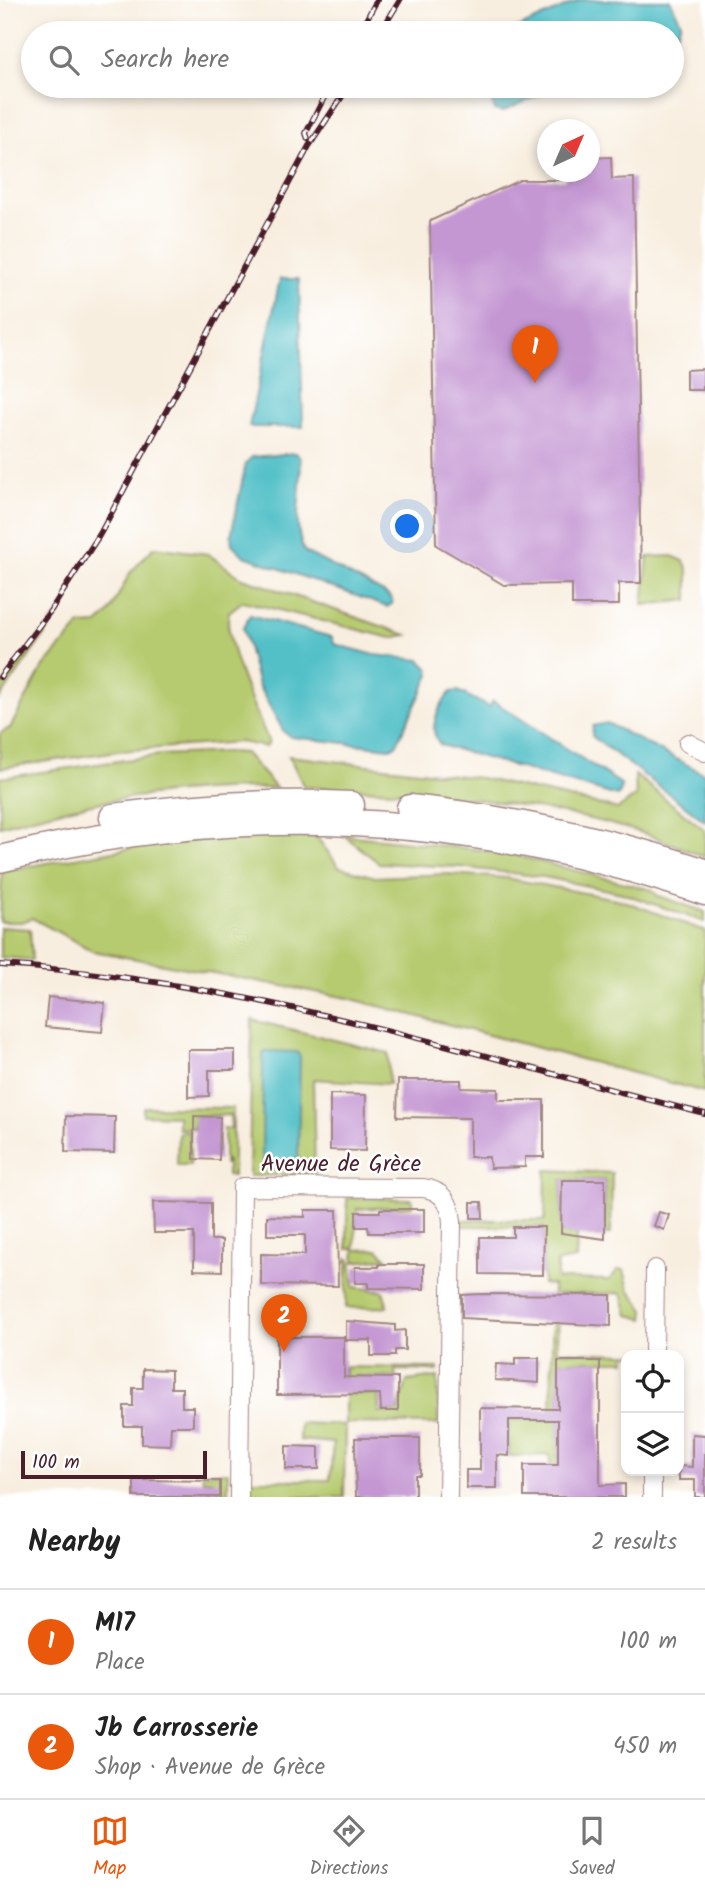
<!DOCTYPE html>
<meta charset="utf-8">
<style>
:root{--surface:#fff;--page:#f2f2f2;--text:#222;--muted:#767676;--line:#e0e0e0;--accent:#ea580c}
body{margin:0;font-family:Kalam,sans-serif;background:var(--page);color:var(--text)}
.controls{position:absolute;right:21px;bottom:21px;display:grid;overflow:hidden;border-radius:14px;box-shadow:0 4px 10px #0003}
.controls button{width:63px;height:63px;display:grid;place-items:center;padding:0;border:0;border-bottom:2px solid var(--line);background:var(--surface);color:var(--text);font:35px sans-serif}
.compass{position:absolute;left:537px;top:119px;width:63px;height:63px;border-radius:50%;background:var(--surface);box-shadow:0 4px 10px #0003;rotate:44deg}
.scale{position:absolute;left:21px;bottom:18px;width:186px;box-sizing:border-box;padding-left:7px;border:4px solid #4a1f2b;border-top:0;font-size:19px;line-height:24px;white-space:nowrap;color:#4a1f2b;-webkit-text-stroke:5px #fff;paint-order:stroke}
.you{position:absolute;left:408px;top:527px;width:24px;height:24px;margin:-18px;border:5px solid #fff;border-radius:50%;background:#1a73e8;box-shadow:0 0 0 10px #1a73e833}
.badge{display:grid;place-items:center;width:46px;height:46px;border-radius:50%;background:var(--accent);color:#fff;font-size:23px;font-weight:700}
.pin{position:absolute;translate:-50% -58px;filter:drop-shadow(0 2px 4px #0008)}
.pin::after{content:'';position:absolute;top:37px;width:24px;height:21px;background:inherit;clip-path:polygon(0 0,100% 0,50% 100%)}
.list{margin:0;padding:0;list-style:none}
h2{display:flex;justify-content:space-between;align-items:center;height:91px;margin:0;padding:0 28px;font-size:30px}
h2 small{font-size:23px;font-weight:400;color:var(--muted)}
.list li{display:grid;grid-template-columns:46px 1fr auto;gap:21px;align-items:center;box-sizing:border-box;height:105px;padding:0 28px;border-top:2px solid var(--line)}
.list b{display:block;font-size:26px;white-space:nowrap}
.list p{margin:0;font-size:23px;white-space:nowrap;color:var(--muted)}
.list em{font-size:23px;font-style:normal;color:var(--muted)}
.icon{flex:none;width:38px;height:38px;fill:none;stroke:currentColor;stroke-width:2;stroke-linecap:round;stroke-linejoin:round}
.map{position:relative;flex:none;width:705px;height:1497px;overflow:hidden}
.search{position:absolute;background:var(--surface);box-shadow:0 4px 10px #0003;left:21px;right:21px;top:21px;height:77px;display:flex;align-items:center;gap:18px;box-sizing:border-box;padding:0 24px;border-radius:38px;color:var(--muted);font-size:26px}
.sheet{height:301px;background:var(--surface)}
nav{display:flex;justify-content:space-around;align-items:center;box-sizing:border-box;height:98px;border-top:2px solid var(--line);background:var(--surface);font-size:19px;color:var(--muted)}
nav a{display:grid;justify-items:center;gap:4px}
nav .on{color:var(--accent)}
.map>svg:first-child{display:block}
.green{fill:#b6cb6f;stroke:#80754d;stroke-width:2}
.water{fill:#52c0c8;stroke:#4e707a;stroke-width:2}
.building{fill:#c497d3}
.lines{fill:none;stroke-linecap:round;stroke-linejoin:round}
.minor-casing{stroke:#a18685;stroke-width:20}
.highway-casing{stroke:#a18685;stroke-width:29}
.minor{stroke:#fff;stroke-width:18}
.highway{stroke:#fff;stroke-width:26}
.rail-casing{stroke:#4a1f2b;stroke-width:6}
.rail{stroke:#fff;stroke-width:3.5;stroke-dasharray:10;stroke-linecap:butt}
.labels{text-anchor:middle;stroke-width:5;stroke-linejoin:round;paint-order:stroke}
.street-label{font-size:23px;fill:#4a1f2b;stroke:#fff}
</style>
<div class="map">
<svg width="705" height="1497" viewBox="0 0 705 1497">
<rect width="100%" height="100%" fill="#fff"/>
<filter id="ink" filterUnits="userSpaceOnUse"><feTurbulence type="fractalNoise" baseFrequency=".0143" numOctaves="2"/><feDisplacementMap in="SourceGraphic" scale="14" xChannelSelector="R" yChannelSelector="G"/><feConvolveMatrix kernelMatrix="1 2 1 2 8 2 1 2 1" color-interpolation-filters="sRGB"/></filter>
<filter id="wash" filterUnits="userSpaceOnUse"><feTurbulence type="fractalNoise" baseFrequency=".00686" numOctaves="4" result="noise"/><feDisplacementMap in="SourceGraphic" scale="28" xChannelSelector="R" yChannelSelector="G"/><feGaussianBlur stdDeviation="1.57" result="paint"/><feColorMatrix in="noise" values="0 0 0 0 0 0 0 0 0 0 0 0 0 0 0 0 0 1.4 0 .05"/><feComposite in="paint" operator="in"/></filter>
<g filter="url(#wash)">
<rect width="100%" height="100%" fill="#f8eedf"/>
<path class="green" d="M154,547L208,554L240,577L407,635L391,638L243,601L229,612C222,639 257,715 269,742L266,747L240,742L118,751L0,768V733L10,728L42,669L80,625L98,624L109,613L130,573Z
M672,556L684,561L688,570V600L643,605L648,557Z
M67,603L0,698V688Z
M228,752L245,753L276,788C184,787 88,800 0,826V778L160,755Z
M289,756L480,778L618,809L636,796L635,775L705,830V857C681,848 660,838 636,831C533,801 410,789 304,787Z
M259,835L316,836L339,867L375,877L449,874L506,878L621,900L705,931V1092L348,998L93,951L32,918L22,922H0L2,871L153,844Z
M344,835L502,852L653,890L656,895L705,912V922L622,893L544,877L460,867L379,863Z
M0,927L30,929L32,960L0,957Z
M252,1020L388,1053L389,1084L313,1079L315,1174L249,1176Z
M143,1107L233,1108V1176L227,1175V1159L224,1165V1129L231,1128L230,1115L195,1116L194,1128L178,1129V1116L143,1115Z
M181,1132H190V1165H177L178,1135Z
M546,1170L612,1173L611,1234H605V1180H562L561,1233L577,1234L576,1259L557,1262V1279L609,1280L618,1270H624L629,1289L645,1310L644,1319L628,1315L622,1293L558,1294L557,1351L644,1355H626V1361H559L558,1484L550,1483V1455L509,1456V1420H551L553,1285L543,1284L544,1227L460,1226V1220H545Z
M347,1198L412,1199V1206L357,1209L355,1248L347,1249Z
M378,1249L387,1258L354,1262L355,1250Z
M347,1258L351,1261L354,1287L383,1291L388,1307L346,1308Z
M345,1367L438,1368V1371L395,1370L396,1378L354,1376L353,1394H378L379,1412L398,1411L407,1381L438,1377V1424L345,1423Z
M300,1423L345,1425L344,1497H248V1480H330L333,1443L299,1440Z
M228,1472V1497H223L211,1480H203L202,1473Z"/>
<path class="water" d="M580,0H670L681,22L677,34L672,36V33H507Z
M485,86H560L502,112L495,110Z
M280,279H299L303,427H249Z
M295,453L300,457C304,487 290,525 305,552L386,594L392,599V604L387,607L244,556L232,544L231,536L246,463L252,457Z
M250,615L332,637L334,644L375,655L420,660L429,669L430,675L396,745L390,748L291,737L284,732L258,685L243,628Z
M458,691L489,707L493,701L621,784L620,793L617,796L441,745C426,731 439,705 451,692Z
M607,723L705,774V821L592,736L593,726Z
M266,1051L297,1052L300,1057L298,1162L294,1165L266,1164L262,1158L263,1054Z"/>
<g id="blocks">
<path class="building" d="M611,157L612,179L634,178L641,583H619V605H572V584L504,585L436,545L430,221L520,180H565V172H590V158Z
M703,369V390H686V370Z
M48,997L105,1003L102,1032L45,1027Z
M188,1050H235V1070H209V1096L188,1097Z
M398,1080H461V1088L498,1089V1100H544V1157H525V1167L490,1168L489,1157H470V1118L397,1117Z
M330,1094L366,1095L365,1151L330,1150Z
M66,1116L115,1117L114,1153L65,1152Z
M194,1116L220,1117L219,1160L194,1159Z
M562,1180H605V1239L561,1233Z
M153,1202L211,1203V1240H222V1271L194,1270V1233H154Z
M471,1202H482L483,1218H471Z
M380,1209H424V1233H369L368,1227H356V1212H380Z
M305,1210H337L338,1286L261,1285V1254L305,1255V1235H267V1216L305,1217Z
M659,1212L669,1215L664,1230L654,1226Z
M513,1227H544L543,1275L480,1274V1237H513Z
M379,1264H424V1289L368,1288V1283H355V1267H379Z
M482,1294L611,1295V1326L462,1318V1295Z
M346,1321L395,1325V1331L405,1330V1350H395V1356H371V1340H346Z
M277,1337H344V1377L398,1378V1411H381L380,1394L277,1395Z
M515,1358H539V1383L495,1380L496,1364L515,1365Z
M558,1361H600V1485L625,1484V1497H524V1465H558V1420H509V1456L497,1455V1488H466V1470H480V1408L558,1409Z
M143,1369L171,1370V1388H182V1407H193V1426H171L170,1445L142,1444V1426H124V1406H133V1388H143Z
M692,1434L705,1435V1497H695V1480H679V1466L692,1467Z
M355,1438H420V1475H415V1497H356Z
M286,1446L319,1447V1469H286Z
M134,1480L220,1481V1497H134Z"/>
</g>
</g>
<g filter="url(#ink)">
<use href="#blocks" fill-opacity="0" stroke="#a18685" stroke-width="2"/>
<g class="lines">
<defs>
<path id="minor" d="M688,743L705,752
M654,1355L655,1269
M239,1497L242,1187L423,1188C442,1190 451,1203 452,1222L448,1497
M652,1497V1471"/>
<path id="highway" d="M410,808C512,819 608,840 705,872
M113,817C193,806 271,801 351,805
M0,859C237,800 474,812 705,892"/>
</defs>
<use href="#minor" class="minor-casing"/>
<use href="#highway" class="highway-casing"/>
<use href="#minor" class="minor"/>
<use href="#highway" class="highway"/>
<defs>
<path id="rail" d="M359,33L377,0
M380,33L400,0
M308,139L306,133L330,86
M0,677L51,610L100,534L309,146L349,86
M0,965C240,979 473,1055 705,1114"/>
</defs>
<use href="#rail" class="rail-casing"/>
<use href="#rail" class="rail"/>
</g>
</g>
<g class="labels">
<g class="street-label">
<text x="341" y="1171">Avenue de Grèce</text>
</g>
</g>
</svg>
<div class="controls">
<button><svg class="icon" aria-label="locate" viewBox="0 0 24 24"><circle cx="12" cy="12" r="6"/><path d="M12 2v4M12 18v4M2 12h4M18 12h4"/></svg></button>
<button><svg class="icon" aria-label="layers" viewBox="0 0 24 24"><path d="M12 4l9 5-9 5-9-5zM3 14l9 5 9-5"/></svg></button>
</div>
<svg class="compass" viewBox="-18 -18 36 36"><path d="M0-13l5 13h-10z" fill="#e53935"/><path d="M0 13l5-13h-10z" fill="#767676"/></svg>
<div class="scale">100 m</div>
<div class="you"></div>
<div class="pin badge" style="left:535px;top:383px">1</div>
<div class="pin badge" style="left:284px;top:1352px">2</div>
<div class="search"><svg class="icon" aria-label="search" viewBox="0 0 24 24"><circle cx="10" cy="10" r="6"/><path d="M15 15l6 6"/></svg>Search here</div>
</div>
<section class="sheet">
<h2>Nearby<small>2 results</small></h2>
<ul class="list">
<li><span class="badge">1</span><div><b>M17</b><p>Place</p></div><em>100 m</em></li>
<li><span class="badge">2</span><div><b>Jb Carrosserie</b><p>Shop · Avenue de Grèce</p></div><em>450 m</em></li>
</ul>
</section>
<nav>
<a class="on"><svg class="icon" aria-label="map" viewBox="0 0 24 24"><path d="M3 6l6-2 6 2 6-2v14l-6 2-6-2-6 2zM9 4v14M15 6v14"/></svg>Map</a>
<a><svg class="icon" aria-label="directions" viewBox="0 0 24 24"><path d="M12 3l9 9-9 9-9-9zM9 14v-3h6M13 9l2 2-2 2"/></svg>Directions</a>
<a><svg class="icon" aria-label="saved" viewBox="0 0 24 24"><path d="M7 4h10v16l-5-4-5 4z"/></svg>Saved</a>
</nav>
